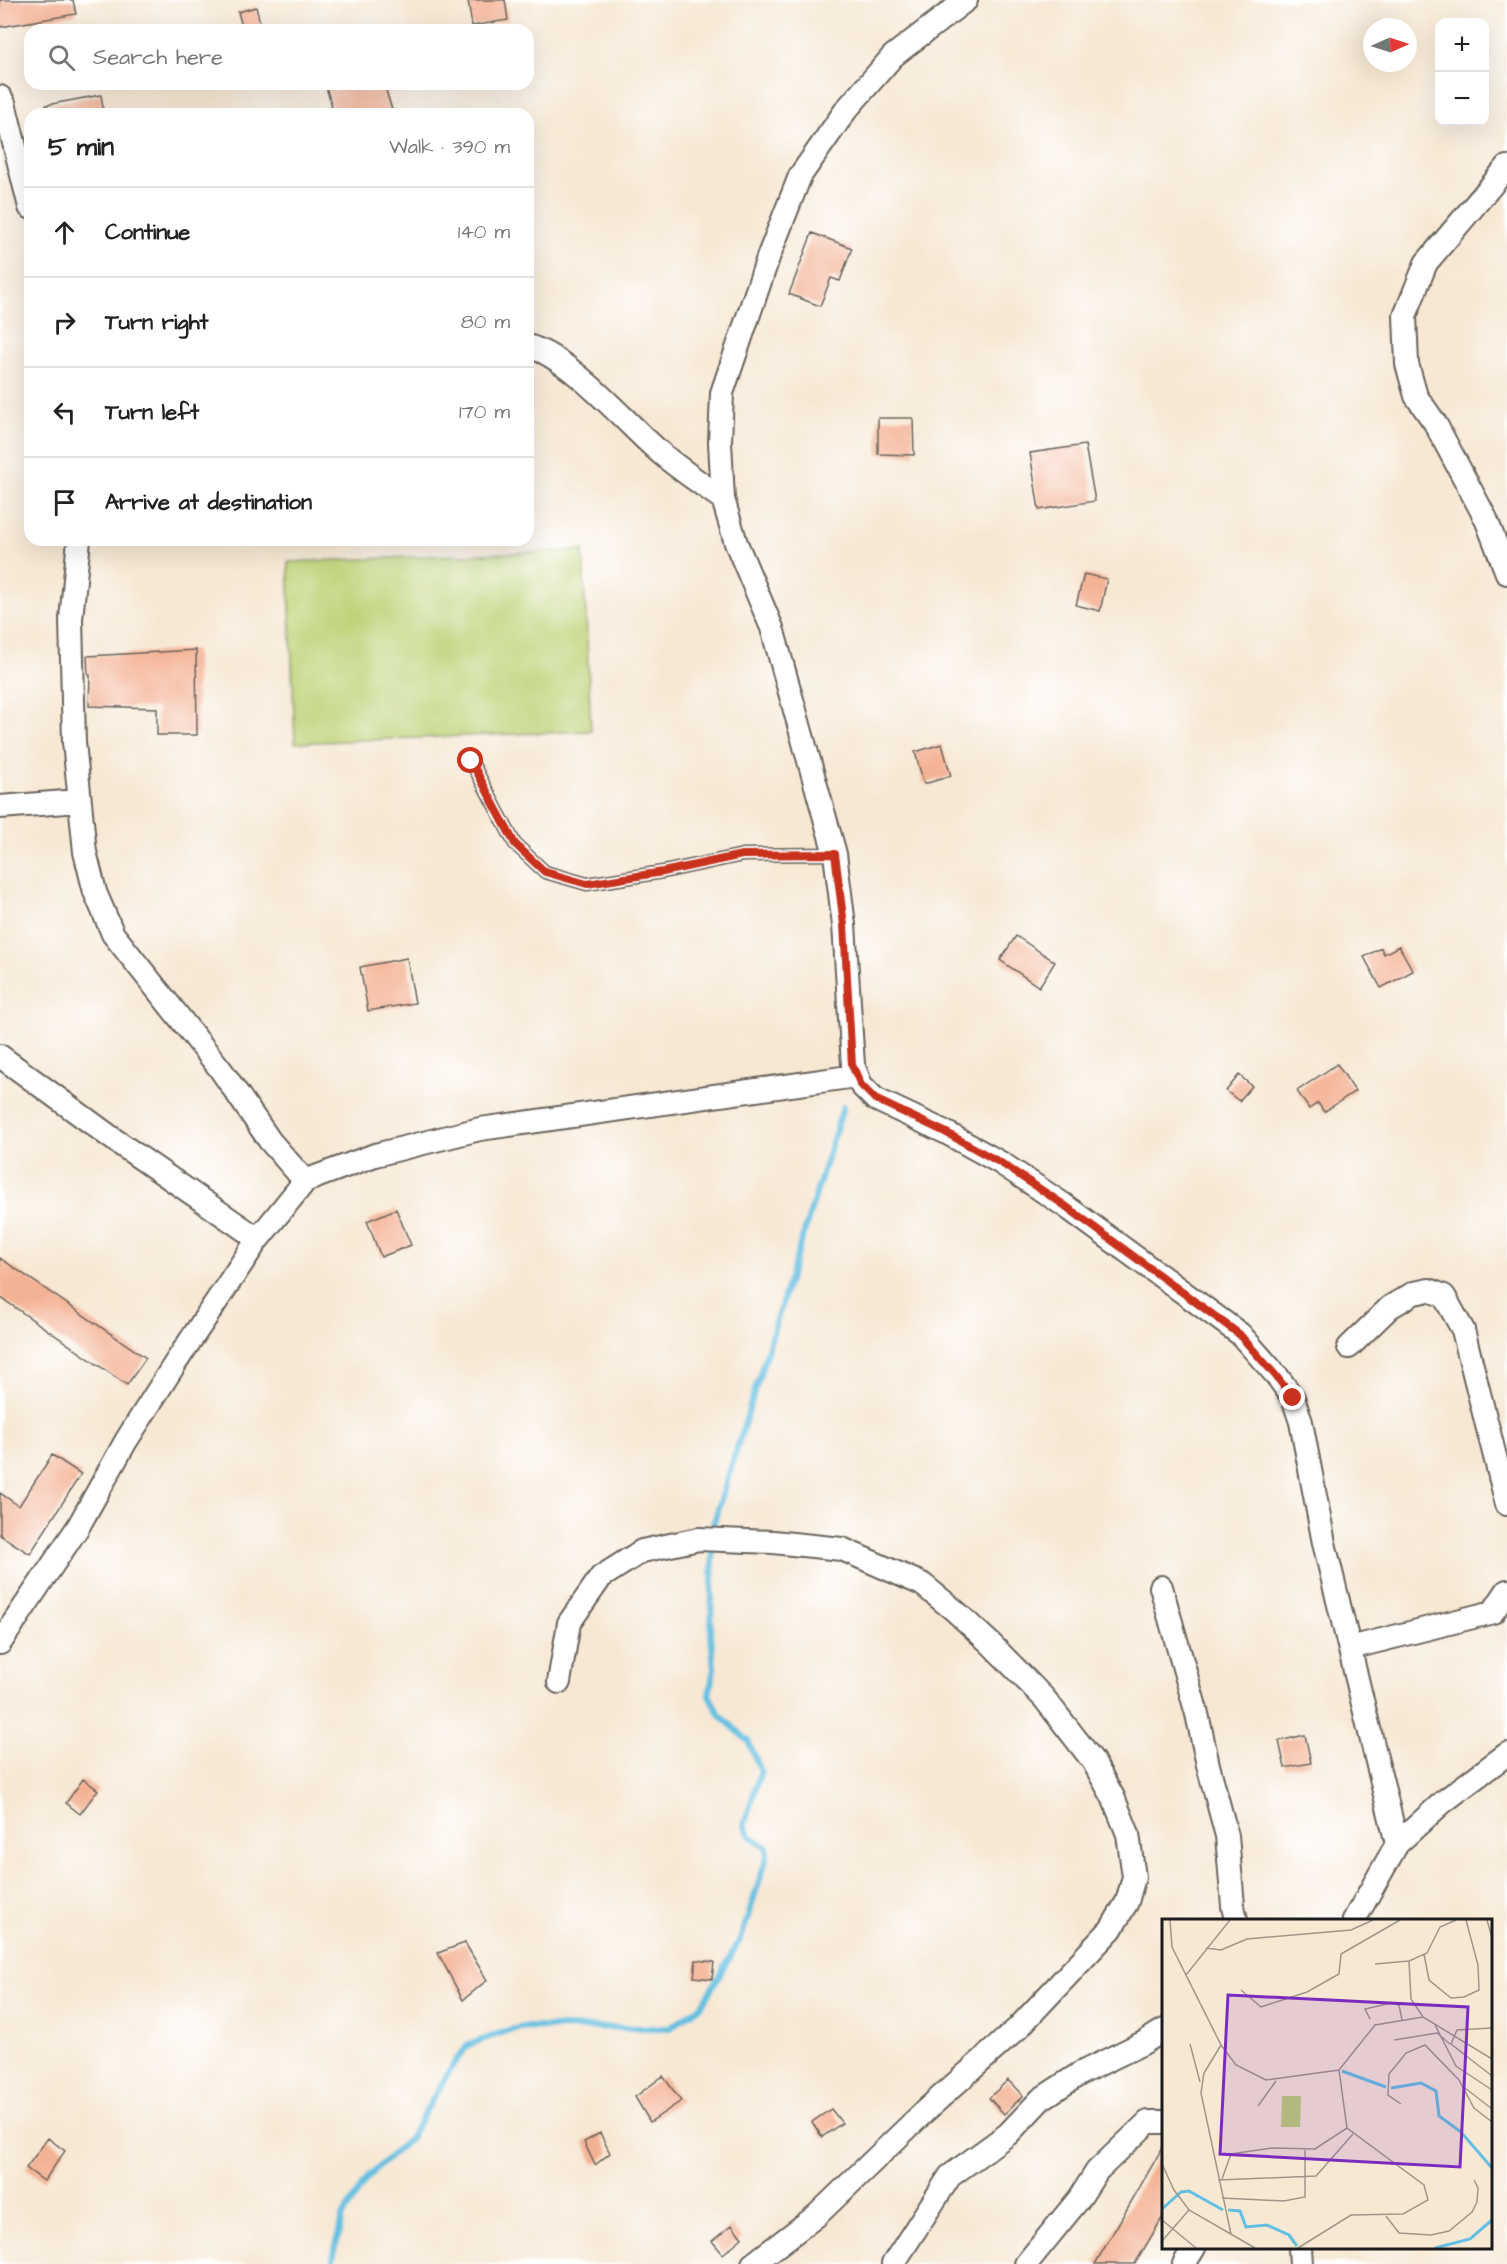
<!DOCTYPE html>
<meta charset="utf-8">
<style>
:root{--surface:#fff;--page:#f6f6f6;--text:#222;--muted:#767676;--line:#e0e0e0}
body{margin:0;font-family:"Architects Daughter",sans-serif;background:var(--page);color:var(--text)}
.controls{position:absolute;right:18px;top:18px;display:grid;overflow:hidden;border-radius:12px;box-shadow:0 6px 24px #0002}
.controls button{width:54px;height:54px;display:grid;place-items:center;padding:0;border:0;border-bottom:2px solid var(--line);background:var(--surface);color:var(--text);font:30px sans-serif}
.compass{position:absolute;left:1363px;top:18px;width:54px;height:54px;border-radius:50%;background:var(--surface);box-shadow:0 6px 24px #0002;rotate:87deg}
.stop{position:absolute;width:18px;height:18px;margin:-14px;border:4px solid #c8321e;border-radius:50%;background:#fff}
.stop.end{background:#c8321e;border-color:#fff;box-shadow:0 2px 6px #0008}
.list{margin:0;padding:0;list-style:none}
h2{display:flex;justify-content:space-between;align-items:center;height:78px;margin:0;padding:0 24px;font-size:26px}
h2 small{font-size:20px;font-weight:400;color:var(--muted)}
.list li{display:grid;grid-template-columns:39px 1fr auto;gap:18px;align-items:center;box-sizing:border-box;height:90px;padding:0 24px;border-top:2px solid var(--line)}
.list b{display:block;font-size:22px;white-space:nowrap}
.list em{font-size:20px;font-style:normal;color:var(--muted)}
.icon{flex:none;width:33px;height:33px;fill:none;stroke:currentColor;stroke-width:2;stroke-linecap:round;stroke-linejoin:round}
.map{position:relative;flex:none;width:1507px;height:2264px;overflow:hidden}
.search{position:absolute;background:var(--surface);box-shadow:0 6px 24px #0002;left:24px;top:24px;width:510px;height:66px;display:flex;align-items:center;gap:15px;box-sizing:border-box;padding:0 21px;border-radius:18px;color:var(--muted);font-size:22px}
.panel{position:absolute;background:var(--surface);box-shadow:0 6px 24px #0002;left:24px;top:108px;width:510px;height:438px;border-radius:18px}
.map>svg:first-child{display:block}
.green{fill:#bdd174;stroke:#6c7648;stroke-width:1.5}
.lines{fill:none;stroke-linecap:round;stroke-linejoin:round}
.stream{stroke:#63bfe1;stroke-width:6}
.building{fill:#f4b294}
.service-casing{stroke:#69635c;stroke-width:15}
.minor-casing{stroke:#69635c;stroke-width:26}
.service{stroke:#fff;stroke-width:12}
.minor{stroke:#fff;stroke-width:22}
.route{stroke:#c8321e;stroke-width:8}
.inset-river{fill:none;stroke:#63bfe1;stroke-width:3}
.inset-road{fill:none;stroke:#9f968a;stroke-width:1.5}
.view{fill:#7b2cbf;fill-opacity:0.15;stroke:#7b2cbf;stroke-width:3}
.inset-edge{fill:none;stroke:#1c1c1c;stroke-width:3}
</style>
<div class="map">
<svg width="1507" height="2264" viewBox="0 0 1507 2264">
<rect width="100%" height="100%" fill="#fff"/>
<filter id="ink" filterUnits="userSpaceOnUse"><feTurbulence type="fractalNoise" baseFrequency=".0167" numOctaves="2"/><feDisplacementMap in="SourceGraphic" scale="12" xChannelSelector="R" yChannelSelector="G"/><feConvolveMatrix kernelMatrix="1 2 1 2 8 2 1 2 1" color-interpolation-filters="sRGB"/></filter>
<filter id="wash" filterUnits="userSpaceOnUse"><feTurbulence type="fractalNoise" baseFrequency=".008" numOctaves="4" result="noise"/><feDisplacementMap in="SourceGraphic" scale="24" xChannelSelector="R" yChannelSelector="G"/><feGaussianBlur stdDeviation="1.35" result="paint"/><feColorMatrix in="noise" values="0 0 0 0 0 0 0 0 0 0 0 0 0 0 0 0 0 1.4 0 .05"/><feComposite in="paint" operator="in"/></filter>
<g filter="url(#wash)">
<rect width="100%" height="100%" fill="#f7e8d4"/>
<path class="green" d="M583,550L591,731L295,743L288,562Z"/>
<g class="lines">
<path class="stream" d="M713,1534V1525L843,1107
M332,2264L342,2218L367,2178L409,2139L454,2063L468,2045L509,2030L525,2027L670,2028L702,2005L741,1938L767,1857V1847L750,1836L744,1825L761,1771L748,1741L720,1715L709,1695L714,1668L711,1636L713,1544"/>
</g>
<g id="blocks">
<path class="building" d="M0,0H73L76,14L0,27Z
M468,0H505L508,20L472,26Z
M256,7L262,30H243L238,12Z
M337,84H384L392,110L380,114H334L326,87Z
M101,95L104,114H47L46,105Z
M812,233L852,248L840,281L831,278L820,306L789,294Z
M878,418H913L914,455L878,454Z
M1085,445L1095,501L1039,510L1030,453Z
M1084,574L1107,579L1100,611L1076,605Z
M196,650L197,735H157V708L89,706L90,675H88L87,656Z
M942,744L951,776L924,784L915,752Z
M1016,936L1055,962L1039,987L1000,960Z
M1399,946L1413,971L1381,988L1364,957L1381,948L1384,954Z
M407,958L415,1003L368,1011L360,967Z
M1337,1064L1355,1091L1324,1112L1318,1103L1309,1109L1297,1091Z
M1239,1075L1252,1086L1239,1101L1226,1091Z
M396,1209L411,1245L381,1257L367,1221Z
M0,1258L146,1358L127,1385L0,1297Z
M52,1455L81,1474L30,1554L0,1535V1493L19,1506Z
M1305,1735L1311,1763L1285,1768L1279,1741Z
M83,1779L98,1790L80,1814L66,1803Z
M465,1943L487,1980L463,2000L438,1953Z
M696,1960L714,1962L712,1979L694,1977Z
M663,2076L681,2101L650,2122L635,2097Z
M1008,2080L1023,2096L1004,2114L989,2098Z
M831,2109L842,2123L822,2137L812,2122Z
M600,2133L610,2153L595,2165L584,2142Z
M48,2138L65,2151L44,2181L26,2168Z
M1164,2145V2215L1135,2264H1095Z
M732,2225L742,2238L723,2254L712,2241Z"/>
</g>
</g>
<g filter="url(#ink)">
<use href="#blocks" fill-opacity="0" stroke="#69635c" stroke-width="1.5"/>
<g class="lines">
<defs>
<path id="service" d="M471,761L515,844L545,872L587,884L663,872L743,855L835,854"/>
<path id="minor" d="M966,0L893,56L846,110L800,176L769,255L722,393L720,442L723,499L736,543L772,628L835,854L844,925L853,1065L861,1085L875,1099L945,1132L1001,1163L1064,1205L1240,1334L1277,1376L1293,1398L1301,1422L1324,1543L1397,1844
M0,97L4,103L30,207
M1507,167L1426,263L1405,316L1407,364L1416,396L1435,423L1486,519L1507,573
M528,346C572,358 627,425 663,455C682,471 703,485 723,499
M79,540L71,619L74,742L85,852L95,892L113,934L221,1070L270,1141L305,1181
M0,807L79,801
M0,1056L116,1141L258,1239
M1349,1347L1390,1307L1414,1293L1429,1290L1444,1296L1463,1330L1507,1504
M1161,1587L1197,1714L1208,1765L1227,1836L1233,1906L1236,1920
M0,1643L78,1527L126,1441L176,1362L258,1239L305,1181L375,1155L480,1129L856,1076
M1350,1648L1493,1612L1507,1591
M559,1682L569,1623L601,1577L642,1551L699,1539L773,1542L842,1549L922,1584L954,1610L992,1645L1044,1698L1093,1761L1113,1797L1128,1834L1134,1877L1127,1902L1111,1929L1018,2028L925,2111L816,2216L753,2264
M1354,1920L1397,1844L1443,1802L1507,1754
M1300,2248L1301,2264
M893,2264L950,2176L1008,2134L1041,2099L1081,2073L1143,2043L1164,2030
M1026,2264L1079,2199L1097,2171L1148,2122H1164
M1184,2264L1194,2248"/>
</defs>
<use href="#service" class="service-casing"/>
<use href="#minor" class="minor-casing"/>
<use href="#service" class="service"/>
<use href="#minor" class="minor"/>
</g>
</g>
<g class="lines" filter="url(#ink)">
<path class="route" d="M471,761L515,844L545,872L587,884L663,872L742,855L835,854L844,925L852,1065L861,1085L875,1099L945,1132L1001,1163L1064,1205L1239,1334L1276,1376L1293,1398"/>
</g>
<g transform="translate(1162 1919)">
<rect width="330" height="330" fill="#f7e8d4"/>
<path d="M120,177H139L138,208H119Z" fill="#bdd174"/>
<path class="inset-river" d="M180,152L224,168M229,169L259,164L274,172L277,197L299,213L330,249M0,290L19,273L27,272L61,291M66,291L78,292L84,308L105,306L127,316L135,327M273,329L308,320L330,301"/>
<path class="inset-road" d="M8,1L10,28L59,126L74,146L104,161L177,151L213,106L261,98M294,1L278,8L265,34L247,42L249,80L261,98L330,140M325,1L330,19M44,29L59,31L85,20L189,11L211,1M262,35L267,61L289,79L302,78L317,71L316,46L304,1M213,45L247,42M24,56L68,1M79,71L99,88L145,73L177,55L179,35L238,1M208,100L203,90L229,84L237,86L240,101M273,106L294,147L330,171M330,109L295,111L289,125L330,157M232,121L275,114L288,125M28,125L38,163M59,126L42,154L39,174L69,315M303,169L330,190M239,185L226,176L227,155L244,134L263,126L297,161L312,189L330,203M96,187L114,162M0,245L12,271L27,291L93,329M60,260L69,235L110,229L153,230L185,209M56,261L154,257L191,215M60,279L122,282L143,278V231M224,297L237,314L269,316L287,312L310,293L315,283L316,269L312,261M0,301L34,329M0,322L27,291M136,329L189,296L241,295L266,281L262,266L185,209L177,151"/>
<path class="view" d="M66,76L306,88L298,248L58,235Z"/>
<rect width="330" height="330" class="inset-edge"/>
</g>
</svg>
<div class="controls">
<button>+</button>
<button>−</button>
</div>
<svg class="compass" viewBox="-18 -18 36 36"><path d="M0-13l5 13h-10z" fill="#e53935"/><path d="M0 13l5-13h-10z" fill="#767676"/></svg>
<div class="stop" style="left:471px;top:761px"></div>
<div class="stop end" style="left:1293px;top:1398px"></div>
<div class="search"><svg class="icon" aria-label="search" viewBox="0 0 24 24"><circle cx="10" cy="10" r="6"/><path d="M15 15l6 6"/></svg>Search here</div>
<section class="panel">
<h2>5 min<small>Walk · 390 m</small></h2>
<ul class="list">
<li><svg class="icon" aria-label="ahead" viewBox="0 0 24 24"><path d="M12 20V5M6 11l6-6 6 6"/></svg><div><b>Continue</b></div><em>140 m</em></li>
<li><svg class="icon" aria-label="right" viewBox="0 0 24 24"><path d="M7 20v-9h11M14 6l5 5-5 5"/></svg><div><b>Turn right</b></div><em>80 m</em></li>
<li><svg class="icon" aria-label="left" viewBox="0 0 24 24"><path d="M17 20v-9H6M10 6l-5 5 5 5"/></svg><div><b>Turn left</b></div><em>170 m</em></li>
<li><svg class="icon" aria-label="arrive" viewBox="0 0 24 24"><path d="M6 21V4h12l-3 4 3 4H6"/></svg><div><b>Arrive at destination</b></div></li>
</ul>
</section>
</div>
